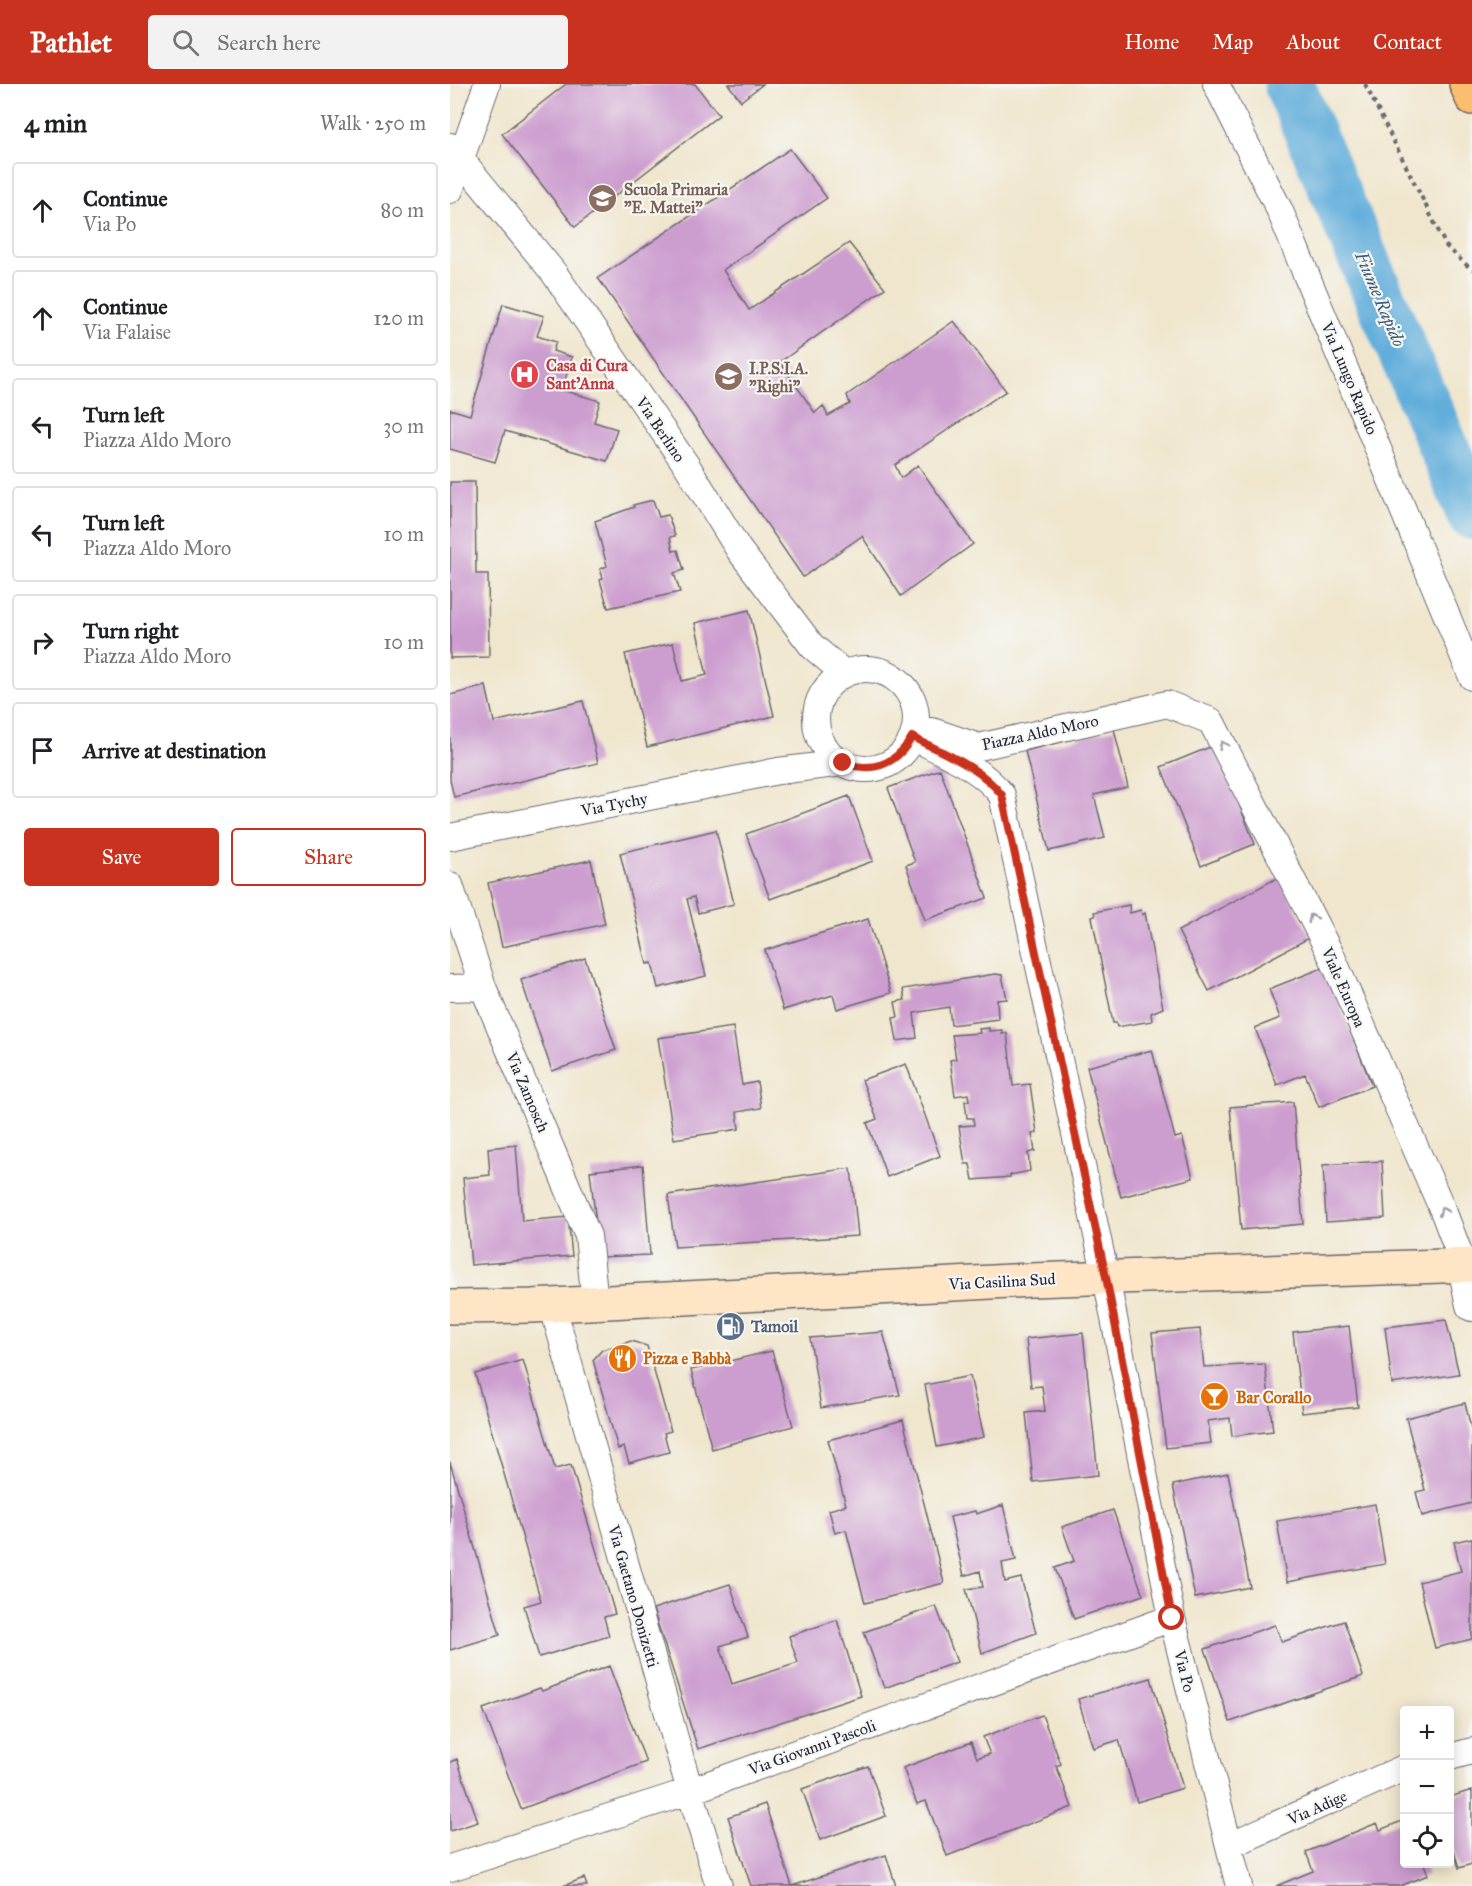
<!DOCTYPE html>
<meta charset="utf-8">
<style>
:root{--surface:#fff;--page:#f2f2f2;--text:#202124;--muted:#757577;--line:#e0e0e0;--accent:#c8321e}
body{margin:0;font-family:"IM FELL Great Primer",serif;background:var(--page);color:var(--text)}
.controls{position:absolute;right:18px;bottom:18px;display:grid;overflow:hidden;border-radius:6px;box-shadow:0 3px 15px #0003}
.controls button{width:54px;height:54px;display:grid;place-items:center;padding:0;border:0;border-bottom:2px solid var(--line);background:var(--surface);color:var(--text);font:30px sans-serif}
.stop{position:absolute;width:18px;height:18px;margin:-14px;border:4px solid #c8321e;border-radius:50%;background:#fff}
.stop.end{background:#c8321e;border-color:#fff;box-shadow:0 2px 6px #0008}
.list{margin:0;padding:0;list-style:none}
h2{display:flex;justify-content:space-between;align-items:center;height:78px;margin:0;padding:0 24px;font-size:26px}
h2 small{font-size:20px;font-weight:400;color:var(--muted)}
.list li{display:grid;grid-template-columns:39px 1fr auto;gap:18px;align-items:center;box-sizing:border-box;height:96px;margin:0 12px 12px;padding:0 12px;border:2px solid var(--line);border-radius:6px}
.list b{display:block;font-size:22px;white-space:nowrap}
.list p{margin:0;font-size:20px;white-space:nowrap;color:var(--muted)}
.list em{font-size:20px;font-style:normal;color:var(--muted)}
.actions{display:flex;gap:12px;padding:18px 24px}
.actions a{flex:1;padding:14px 0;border:2px solid var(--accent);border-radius:6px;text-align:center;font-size:21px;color:var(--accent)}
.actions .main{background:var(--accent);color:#fff}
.icon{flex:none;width:33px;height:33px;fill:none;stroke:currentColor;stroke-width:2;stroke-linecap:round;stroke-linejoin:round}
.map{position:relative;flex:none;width:1022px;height:1802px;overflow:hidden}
header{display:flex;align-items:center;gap:36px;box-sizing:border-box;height:84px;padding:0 30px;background:var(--accent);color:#fff}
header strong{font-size:28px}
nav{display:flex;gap:33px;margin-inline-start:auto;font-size:21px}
.search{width:420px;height:54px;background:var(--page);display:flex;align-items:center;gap:15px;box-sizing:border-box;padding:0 21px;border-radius:6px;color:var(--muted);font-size:22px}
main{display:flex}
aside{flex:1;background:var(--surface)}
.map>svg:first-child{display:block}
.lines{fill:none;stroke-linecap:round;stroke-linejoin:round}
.river{stroke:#62aedb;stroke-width:51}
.building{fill:#cc9dcf}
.minor-casing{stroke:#6a676e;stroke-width:28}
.tertiary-casing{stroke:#6a676e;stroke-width:34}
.secondary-casing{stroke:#6a676e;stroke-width:36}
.trunk-casing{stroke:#6a676e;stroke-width:36}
.path{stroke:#6a676e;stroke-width:4;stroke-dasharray:4.5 4.5;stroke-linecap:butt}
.minor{stroke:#fff;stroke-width:26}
.tertiary{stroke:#fff;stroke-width:32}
.secondary{stroke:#fde5c5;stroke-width:33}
.trunk{stroke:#fbbd6e;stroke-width:33}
.oneway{stroke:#9c9ca7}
.route{stroke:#c8321e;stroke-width:8}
.labels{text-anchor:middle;stroke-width:4.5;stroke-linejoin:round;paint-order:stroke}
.education-label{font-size:16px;font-weight:bold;fill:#785e54;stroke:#f6f6f2;text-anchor:start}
.health-label{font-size:16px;font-weight:bold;fill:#be3a42;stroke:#f6f6f2;text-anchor:start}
.street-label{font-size:16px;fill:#22223b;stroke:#f6f6f2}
.service-label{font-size:16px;font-weight:bold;fill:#4e5e75;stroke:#f6f6f2;text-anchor:start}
.food-label{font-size:16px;font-weight:bold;fill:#c56008;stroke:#f6f6f2;text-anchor:start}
.water-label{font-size:18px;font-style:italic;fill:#3c5a7b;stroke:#f6f6f2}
</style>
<header>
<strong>Pathlet</strong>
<div class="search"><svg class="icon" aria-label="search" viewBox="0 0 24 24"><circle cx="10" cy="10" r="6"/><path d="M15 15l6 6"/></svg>Search here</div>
<nav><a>Home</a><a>Map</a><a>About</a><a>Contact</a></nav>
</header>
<main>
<aside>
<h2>4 min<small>Walk · 250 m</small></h2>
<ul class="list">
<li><svg class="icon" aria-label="ahead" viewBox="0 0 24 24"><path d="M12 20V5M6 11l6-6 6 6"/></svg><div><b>Continue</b><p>Via Po</p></div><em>80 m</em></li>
<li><svg class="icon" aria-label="ahead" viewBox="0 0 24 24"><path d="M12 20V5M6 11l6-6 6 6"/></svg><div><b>Continue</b><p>Via Falaise</p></div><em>120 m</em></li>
<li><svg class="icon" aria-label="left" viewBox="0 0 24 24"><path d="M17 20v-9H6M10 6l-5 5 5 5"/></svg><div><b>Turn left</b><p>Piazza Aldo Moro</p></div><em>30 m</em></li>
<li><svg class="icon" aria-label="left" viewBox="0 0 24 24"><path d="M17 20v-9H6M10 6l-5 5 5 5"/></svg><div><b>Turn left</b><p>Piazza Aldo Moro</p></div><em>10 m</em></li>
<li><svg class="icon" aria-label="right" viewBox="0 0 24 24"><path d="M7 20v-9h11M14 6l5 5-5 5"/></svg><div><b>Turn right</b><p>Piazza Aldo Moro</p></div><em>10 m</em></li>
<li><svg class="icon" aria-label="arrive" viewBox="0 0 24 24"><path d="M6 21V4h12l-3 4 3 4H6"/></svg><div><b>Arrive at destination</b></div></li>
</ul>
<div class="actions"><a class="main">Save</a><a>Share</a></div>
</aside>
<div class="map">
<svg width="1022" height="1802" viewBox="0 0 1022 1802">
<rect width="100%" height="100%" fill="#f6f6f2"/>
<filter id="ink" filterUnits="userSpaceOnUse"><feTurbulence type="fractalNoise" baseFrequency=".0167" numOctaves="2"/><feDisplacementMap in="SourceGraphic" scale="12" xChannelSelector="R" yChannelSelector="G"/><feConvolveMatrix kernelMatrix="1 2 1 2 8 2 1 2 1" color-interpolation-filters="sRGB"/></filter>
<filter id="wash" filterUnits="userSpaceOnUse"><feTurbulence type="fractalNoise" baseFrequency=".008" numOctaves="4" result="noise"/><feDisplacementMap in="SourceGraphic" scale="24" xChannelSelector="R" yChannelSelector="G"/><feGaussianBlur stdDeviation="1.35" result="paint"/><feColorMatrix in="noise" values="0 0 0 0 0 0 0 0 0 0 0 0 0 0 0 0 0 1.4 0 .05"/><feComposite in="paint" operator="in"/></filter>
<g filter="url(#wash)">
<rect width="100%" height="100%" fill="#f0e6ce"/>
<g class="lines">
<path class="river" d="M839,0L1022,430"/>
</g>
<g id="blocks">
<path class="building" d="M116,0H245L269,31L125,143L52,50Z
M278,0H313L291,17Z
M340,65L377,114L273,186L299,226L399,159L435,204L330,278L365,329L373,322L378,332L400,320L397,311L504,237L556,307L445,381L451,394L468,381L523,460L451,512L412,452L353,493L148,194Z
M53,220L94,232L87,252L106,258L103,267L122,273L112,306L150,317L144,338L167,345L157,377L55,347L45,378L0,365V325L20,331Z
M0,398H25L26,490H38L39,573L0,574Z
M203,416L209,433L218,431L225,452L220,453L223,467L228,466L234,486L224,489L230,508L158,524L150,496L153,494L150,485L157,482L145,437L184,423L183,421Z
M299,526L324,632L197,663L175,570L223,559L232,597L257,591L245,539Z
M36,602L44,638L133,617L148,679L4,713L0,696V611Z
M664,645L678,703L644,711L655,754L599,767L575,667Z
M765,661L805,760L751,782L711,683Z
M490,685L537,814L475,836L456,781L465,778L438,704Z
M399,712L423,777L320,815L296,750Z
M266,746L284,820L248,829L244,813L237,815L256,892L208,904L202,879L197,880L170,769Z
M141,776L155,840L52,863L38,799Z
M829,793L861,853L759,907L728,847Z
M679,821L680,829L691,826L692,831L695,829L713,924L701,929L702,937L667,943L666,939H663L642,833L645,832L644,828Z
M418,835L441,909L387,925L383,911L333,926L315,866Z
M135,874L166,966L102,987L71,896Z
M875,883L922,1002L869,1023L855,990L827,1001L805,944L830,934L819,905Z
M545,890L552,891L557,915L547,916L548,935L501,941L499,923L464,929L467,954L447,957L443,934L448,933L445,918L455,916L453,905Z
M283,943L292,1001L307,998L311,1024L287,1028L289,1045L224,1055L208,954Z
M539,944V947L552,946V950L557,949L563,1002L580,1000L587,1049L582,1050L585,1067L578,1069L580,1087L560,1091V1093L523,1096L520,1080H515L509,1042L524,1041L523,1034H517L515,1017H519L518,1010L505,1012L500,976L506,975L502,951L530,949L529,945Z
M702,966L725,1054L732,1052L743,1094L671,1113L637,983Z
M456,980L490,1072L437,1093L417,1039L427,1035L412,996Z
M843,1018L853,1140L791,1146L780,1023Z
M66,1061L72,1137L118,1133L122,1172L21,1181L13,1094L40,1091L38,1064Z
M932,1077L935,1134L876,1138L873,1081Z
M193,1081L200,1171L150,1173L140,1087Z
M401,1084L408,1152L225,1163L218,1111Z
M996,1236L1009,1290L942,1300L935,1243Z
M899,1242L908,1323L852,1329L843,1248Z
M750,1245L754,1283L815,1280L823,1347L782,1352L780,1334L758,1337L761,1359L716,1364L702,1249Z
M433,1248L450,1311L371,1324L360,1254Z
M633,1249L648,1391L583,1398L576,1329L595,1327L592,1302L581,1303L576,1255Z
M181,1257L197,1262L221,1347L214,1349L219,1368L179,1379L174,1363L168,1365L143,1276L152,1266Z
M322,1267L343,1342L262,1365L241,1286Z
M73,1276L105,1385L121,1381L165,1530L154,1533L159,1552L89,1573L74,1522L91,1517L25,1290Z
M520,1292L534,1353L487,1363L475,1301Z
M1015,1319L1022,1348V1419L972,1432L966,1408L975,1406L956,1334Z
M453,1336L494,1499L415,1519L396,1446L385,1449L379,1426L396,1421L378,1356Z
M0,1378L50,1551L0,1566Z
M778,1389L800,1503L745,1514L723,1401Z
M925,1420L935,1480L837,1498L827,1437Z
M553,1421L566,1476L552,1479L555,1498L571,1494L586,1549L532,1569L516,1505L533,1503L530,1487L514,1492L500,1433L525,1427L526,1430Z
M663,1426L693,1511L624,1535L605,1484L624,1477L612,1443Z
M1022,1454V1555L985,1564L969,1498L1011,1487L1004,1458Z
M280,1500L298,1553L270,1562L282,1600L348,1579L339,1552L387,1536L411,1612L248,1665L203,1525Z
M486,1522L507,1578L434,1604L414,1548Z
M894,1537L913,1592L780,1638L755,1565L825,1541L832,1558Z
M159,1582L196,1678L71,1725L33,1625L90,1604L92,1607Z
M701,1594L733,1704L687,1718L669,1656L643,1664L628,1615Z
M592,1631L611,1680L606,1682L622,1723L497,1772L476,1717L467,1720L453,1684L521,1658L527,1674L540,1670L533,1653Z
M7,1675L28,1738L0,1747V1678Z
M418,1682L436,1732L370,1756L352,1705Z
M1022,1706V1780L1009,1784L1000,1754V1713Z
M315,1720L342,1802H301L278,1733Z
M954,1736V1780H974L978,1791L950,1802H826L863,1787L856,1768L927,1739L930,1746Z
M436,1771L446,1802H342Z
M134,1794L137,1802H113Z"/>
</g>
</g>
<g filter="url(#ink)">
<use href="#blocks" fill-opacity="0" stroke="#6a676e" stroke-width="1.5"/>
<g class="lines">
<defs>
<path id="minor" d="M766,0L830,127L1022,593
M0,62L104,189L237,382L289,466L362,562L395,590
M0,106L37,0
M366 635a50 50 0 1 1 100 0a50 50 0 1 1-100 0Z
M482,647L529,663L717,620L761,637L882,873L994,1129L1014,1182
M463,653C495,670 529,682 552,711L656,1193L722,1534L789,1802
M0,753L328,687L393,679
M0,801L33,903L138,1152L145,1218
M0,904L33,903
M102,1220L240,1707L269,1802
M1000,1673L1022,1667
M780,1761L954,1684
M0,1784L240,1707L722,1534"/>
<path id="tertiary" d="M1014,1182L1022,1221"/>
<path id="secondary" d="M0,1223L82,1222L581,1196L1022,1181"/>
<path id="trunk" d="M1016,0L1022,14"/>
</defs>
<use href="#minor" class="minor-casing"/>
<use href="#tertiary" class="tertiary-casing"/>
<use href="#secondary" class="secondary-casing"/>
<use href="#trunk" class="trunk-casing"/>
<path class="path" d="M915,0L996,162L1022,186"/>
<use href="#minor" class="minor"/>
<use href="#tertiary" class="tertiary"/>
<use href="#secondary" class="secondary"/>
<use href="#trunk" class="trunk"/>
</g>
<defs><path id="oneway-chevron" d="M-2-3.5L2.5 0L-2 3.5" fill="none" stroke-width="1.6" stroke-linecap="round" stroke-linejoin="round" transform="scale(1.5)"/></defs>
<g class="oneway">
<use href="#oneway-chevron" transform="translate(773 661) rotate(-117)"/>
<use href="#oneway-chevron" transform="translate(862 834) rotate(-117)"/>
<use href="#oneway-chevron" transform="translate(993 1127) rotate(-112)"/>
</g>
</g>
<g class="lines" filter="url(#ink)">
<path class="route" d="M393,679C423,689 446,681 462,653C495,670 529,682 552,711L656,1193L722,1534"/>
</g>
<defs>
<symbol id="school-disc" viewBox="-11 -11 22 22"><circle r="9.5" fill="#8d6e63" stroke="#f6f6f2"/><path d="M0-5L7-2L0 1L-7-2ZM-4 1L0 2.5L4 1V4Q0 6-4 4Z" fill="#fff"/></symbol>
<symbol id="hospital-disc" viewBox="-11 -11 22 22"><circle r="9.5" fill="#e0444e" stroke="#f6f6f2"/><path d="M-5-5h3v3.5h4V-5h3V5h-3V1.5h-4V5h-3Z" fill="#fff"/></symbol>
<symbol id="fuel-disc" viewBox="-11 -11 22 22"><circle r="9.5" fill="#5c6f8a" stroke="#f6f6f2"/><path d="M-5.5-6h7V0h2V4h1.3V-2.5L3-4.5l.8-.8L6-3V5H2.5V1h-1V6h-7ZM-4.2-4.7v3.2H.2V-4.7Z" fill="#fff"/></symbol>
<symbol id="restaurant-disc" viewBox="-11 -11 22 22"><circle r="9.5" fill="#e8710a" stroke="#f6f6f2"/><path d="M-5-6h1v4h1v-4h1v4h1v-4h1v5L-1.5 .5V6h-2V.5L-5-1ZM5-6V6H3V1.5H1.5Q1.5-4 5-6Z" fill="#fff"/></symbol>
<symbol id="bar-disc" viewBox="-11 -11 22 22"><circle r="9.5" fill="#e8710a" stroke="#f6f6f2"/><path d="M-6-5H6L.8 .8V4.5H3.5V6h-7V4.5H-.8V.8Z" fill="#fff"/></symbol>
</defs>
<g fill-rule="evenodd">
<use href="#school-disc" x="136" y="98" width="33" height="33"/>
<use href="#hospital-disc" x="58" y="274" width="33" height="33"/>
<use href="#school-disc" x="262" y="276" width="33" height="33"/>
<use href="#fuel-disc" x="264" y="1226" width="33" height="33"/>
<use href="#restaurant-disc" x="156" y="1258" width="33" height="33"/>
<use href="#bar-disc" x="748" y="1296" width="33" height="33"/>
</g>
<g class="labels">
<g class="education-label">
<text x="174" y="111">Scuola Primaria<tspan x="174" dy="18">"E. Mattei"</tspan></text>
<text x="299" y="290">I.P.S.I.A.<tspan x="299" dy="18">"Righi"</tspan></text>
</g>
<g class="health-label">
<text x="96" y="287">Casa di Cura<tspan x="96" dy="18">Sant'Anna</tspan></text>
</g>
<g class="street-label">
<text transform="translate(900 294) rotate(67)" y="6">Via Lungo Rapido</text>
<text transform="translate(211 345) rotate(56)" y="6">Via Berlino</text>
<text transform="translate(590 648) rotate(-12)" y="6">Piazza Aldo Moro</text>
<text transform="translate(164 720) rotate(-11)" y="6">Via Tychy</text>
<text transform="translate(894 903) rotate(66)" y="6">Viale Europa</text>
<text transform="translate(78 1008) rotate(67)" y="6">Via Zamosch</text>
<text transform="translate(552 1197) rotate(-3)" y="6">Via Casilina Sud</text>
<text transform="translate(184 1512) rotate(74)" y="6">Via Gaetano Donizetti</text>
<text transform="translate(735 1587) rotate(76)" y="6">Via Po</text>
<text transform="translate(362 1663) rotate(-20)" y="6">Via Giovanni Pascoli</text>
<text transform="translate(867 1723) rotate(-24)" y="6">Via Adige</text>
</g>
<g class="service-label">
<text x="301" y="1248">Tamoil</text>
</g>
<g class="food-label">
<text x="193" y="1280">Pizza e Babbà</text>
<text x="786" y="1319">Bar Corallo</text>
</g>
<g class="water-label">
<text transform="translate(930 215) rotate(67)" y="6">Fiume Rapido</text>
</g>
</g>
</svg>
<div class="controls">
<button>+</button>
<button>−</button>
<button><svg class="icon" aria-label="locate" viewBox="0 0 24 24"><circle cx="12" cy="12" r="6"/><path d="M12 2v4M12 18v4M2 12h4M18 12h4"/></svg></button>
</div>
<div class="stop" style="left:722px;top:1534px"></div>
<div class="stop end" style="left:393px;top:679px"></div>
</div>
</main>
